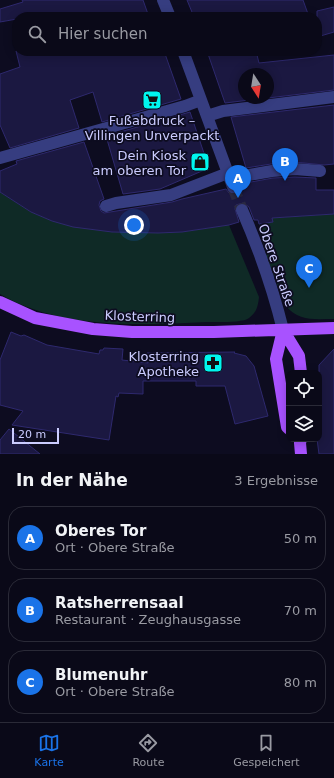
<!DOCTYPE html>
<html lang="de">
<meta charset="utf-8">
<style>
:root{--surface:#0a0918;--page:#181725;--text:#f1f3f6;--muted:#999aa2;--line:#2a2a37;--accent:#1a73e8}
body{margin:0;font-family:"DejaVu Sans",sans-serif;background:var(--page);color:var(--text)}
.controls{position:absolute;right:12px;bottom:12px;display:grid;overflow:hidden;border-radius:8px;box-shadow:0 2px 10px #0003}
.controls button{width:36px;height:36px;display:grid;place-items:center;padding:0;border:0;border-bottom:1px solid var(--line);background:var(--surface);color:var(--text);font:20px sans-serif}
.compass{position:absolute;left:238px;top:68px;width:36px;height:36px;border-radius:50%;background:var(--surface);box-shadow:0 2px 10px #0003;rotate:168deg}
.scale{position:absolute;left:12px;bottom:10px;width:47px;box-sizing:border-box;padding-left:4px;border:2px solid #cbccff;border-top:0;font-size:11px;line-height:14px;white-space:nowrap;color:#cbccff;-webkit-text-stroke:3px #0d0c20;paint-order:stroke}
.you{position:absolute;left:134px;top:225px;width:14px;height:14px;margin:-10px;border:3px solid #fff;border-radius:50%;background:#1a73e8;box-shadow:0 0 0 6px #1a73e833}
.badge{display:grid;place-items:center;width:26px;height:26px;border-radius:50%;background:var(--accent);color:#fff;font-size:13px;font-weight:700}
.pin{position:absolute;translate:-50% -33px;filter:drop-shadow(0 1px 2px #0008)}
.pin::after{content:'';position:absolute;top:21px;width:14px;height:12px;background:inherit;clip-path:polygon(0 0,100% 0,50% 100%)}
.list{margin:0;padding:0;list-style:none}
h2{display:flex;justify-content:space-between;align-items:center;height:52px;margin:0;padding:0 16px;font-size:17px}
h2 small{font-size:13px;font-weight:400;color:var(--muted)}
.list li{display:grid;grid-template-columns:26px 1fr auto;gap:12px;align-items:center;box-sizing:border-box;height:64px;margin:0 8px 8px;padding:0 8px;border:1px solid var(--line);border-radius:16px}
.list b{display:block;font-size:15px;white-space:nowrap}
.list p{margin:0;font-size:13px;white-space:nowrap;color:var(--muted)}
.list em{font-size:13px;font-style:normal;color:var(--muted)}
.icon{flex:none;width:22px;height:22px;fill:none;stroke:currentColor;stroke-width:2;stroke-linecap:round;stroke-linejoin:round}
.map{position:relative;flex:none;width:334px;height:454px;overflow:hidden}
.search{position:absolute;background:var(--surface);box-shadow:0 2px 10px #0003;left:12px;right:12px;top:12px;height:44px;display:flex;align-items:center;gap:10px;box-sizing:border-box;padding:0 14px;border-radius:16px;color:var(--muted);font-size:15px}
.sheet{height:268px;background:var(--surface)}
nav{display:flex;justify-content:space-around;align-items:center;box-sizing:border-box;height:56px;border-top:1px solid var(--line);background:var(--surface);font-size:11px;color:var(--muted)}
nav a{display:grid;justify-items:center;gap:2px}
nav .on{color:var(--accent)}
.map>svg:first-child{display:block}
.green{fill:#0f2a26}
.building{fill:#1b1841;stroke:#2e296e}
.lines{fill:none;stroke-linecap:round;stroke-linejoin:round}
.minor-tunnel{stroke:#2a2941;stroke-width:12;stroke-dasharray:12 6;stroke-linecap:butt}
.minor{stroke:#363d80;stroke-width:12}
.major{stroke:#a852ff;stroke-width:12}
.labels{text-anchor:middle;stroke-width:3.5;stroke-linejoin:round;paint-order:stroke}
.poi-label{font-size:13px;fill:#cbccff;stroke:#0d0c20;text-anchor:end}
.street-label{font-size:13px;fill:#cbccff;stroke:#0d0c20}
</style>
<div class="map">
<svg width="334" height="454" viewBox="0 0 334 454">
<rect width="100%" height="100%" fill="#0d0c20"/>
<path class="green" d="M0,192L31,212L52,221L64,224L112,232L158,233L182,232L229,225L259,297C258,306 257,312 249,318C243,323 217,322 207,322C139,325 62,330 0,294Z
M334,214V319C314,319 299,322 285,305L267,258L259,224L272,222V218Z"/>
<path class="building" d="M22,0H143L149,17H49L48,13L25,17H17V19L0,22V9L23,2Z
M187,0H303L308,14L273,17H194Z
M334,7V32L317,37V11Z
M16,51H164L181,99L102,122L93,92L70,100L79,128L10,148L0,125V74L20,67Z
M207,51H256L259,63L334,55V90L268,98V74H244V98H266L225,103Z
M334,105V164L324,165L294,162L271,164L246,168L231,117Z
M190,112L209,168L160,189L123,194L106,136Z
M84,142L104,199L100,201L99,205L101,211L104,213L172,202L182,199L226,189L229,193L235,194L239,191L240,184L273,178L295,177L316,178V190H334V214L272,218L273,222L259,224L258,220H254L249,207L243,203L236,205L235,209L239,222L229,225L182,232L158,233L112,232L73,227L52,221L31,212L0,192V171L17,164L16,161Z
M11,332L21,336L24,335L47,345L99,354L100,350H103L104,348L123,349L122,360L148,363L147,353L235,352L234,353L246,356L254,366L268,416L235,424L225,386H196V381H143V394L119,393L118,397L116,396L109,440L12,425L23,411L0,405V360Z
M334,349V454H319L317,439H319V434H321L319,407V365Z
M9,429L40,454H0V440Z"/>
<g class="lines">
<path class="minor-tunnel" d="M233,187L242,210"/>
<path class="minor" d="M163,0L170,17
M183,51L233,187
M207,116L223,111L334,97
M0,158L185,106L201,100
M231,178L272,171L295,169L320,171
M106,206L116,203L171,195L228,173
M242,210C259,249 273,289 283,330"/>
<path class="major" d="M0,302L35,318L93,329L132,332H214L334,328
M283,330L276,359L287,427L289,429
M283,330L299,356L301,373
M301,454L300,443L301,439"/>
</g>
<defs>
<symbol id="supermarket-square" viewBox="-11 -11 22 22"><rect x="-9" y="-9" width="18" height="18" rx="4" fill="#00f6ee" stroke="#0d0c20"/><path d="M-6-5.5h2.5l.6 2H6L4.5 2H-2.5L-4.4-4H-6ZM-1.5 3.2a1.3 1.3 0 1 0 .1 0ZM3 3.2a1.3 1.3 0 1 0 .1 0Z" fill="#111"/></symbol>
<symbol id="shop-square" viewBox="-11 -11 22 22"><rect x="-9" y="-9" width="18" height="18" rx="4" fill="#00f6ee" stroke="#0d0c20"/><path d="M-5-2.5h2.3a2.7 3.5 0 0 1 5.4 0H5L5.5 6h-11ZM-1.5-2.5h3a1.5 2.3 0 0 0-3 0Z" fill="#111"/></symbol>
<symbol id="pharmacy-square" viewBox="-11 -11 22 22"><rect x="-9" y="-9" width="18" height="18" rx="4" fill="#00f6ee" stroke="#0d0c20"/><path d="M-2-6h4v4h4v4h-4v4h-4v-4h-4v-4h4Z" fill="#111"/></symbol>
</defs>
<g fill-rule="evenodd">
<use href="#supermarket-square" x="141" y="89" width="22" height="22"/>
<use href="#shop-square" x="189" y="151" width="22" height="22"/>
<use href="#pharmacy-square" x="202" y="352" width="22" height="22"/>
</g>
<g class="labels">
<g class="poi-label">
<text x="152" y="125" text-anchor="middle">Fußabdruck –<tspan x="152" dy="15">Villingen Unverpackt</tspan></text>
<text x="186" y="160">Dein Kiosk<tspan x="186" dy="15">am oberen Tor</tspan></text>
<text x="199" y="361">Klosterring<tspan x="199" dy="15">Apotheke</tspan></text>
</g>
<g class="street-label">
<text transform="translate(277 265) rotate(71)" y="5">Obere Straße</text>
<text transform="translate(140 316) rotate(2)" y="5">Klosterring</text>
</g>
</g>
</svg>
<div class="controls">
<button><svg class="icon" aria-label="locate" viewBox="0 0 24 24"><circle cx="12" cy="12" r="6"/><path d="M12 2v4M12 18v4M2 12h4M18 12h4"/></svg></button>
<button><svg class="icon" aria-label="layers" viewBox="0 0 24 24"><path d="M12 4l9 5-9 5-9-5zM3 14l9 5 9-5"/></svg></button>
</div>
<svg class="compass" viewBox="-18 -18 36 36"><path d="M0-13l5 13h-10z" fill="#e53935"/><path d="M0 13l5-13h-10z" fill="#999aa2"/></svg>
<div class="scale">20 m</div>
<div class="you"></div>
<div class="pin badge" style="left:238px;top:198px">A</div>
<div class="pin badge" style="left:285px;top:181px">B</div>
<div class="pin badge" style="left:309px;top:288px">C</div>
<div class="search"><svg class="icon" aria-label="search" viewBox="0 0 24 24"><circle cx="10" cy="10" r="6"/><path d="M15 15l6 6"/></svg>Hier suchen</div>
</div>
<section class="sheet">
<h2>In der Nähe<small>3 Ergebnisse</small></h2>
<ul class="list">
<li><span class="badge">A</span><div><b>Oberes Tor</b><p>Ort · Obere Straße</p></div><em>50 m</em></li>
<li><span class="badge">B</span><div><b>Ratsherrensaal</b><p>Restaurant · Zeughausgasse</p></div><em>70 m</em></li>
<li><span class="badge">C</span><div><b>Blumenuhr</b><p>Ort · Obere Straße</p></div><em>80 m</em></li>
</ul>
</section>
<nav>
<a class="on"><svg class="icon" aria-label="map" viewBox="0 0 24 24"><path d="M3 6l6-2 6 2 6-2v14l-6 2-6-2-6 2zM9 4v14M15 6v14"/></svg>Karte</a>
<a><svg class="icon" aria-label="directions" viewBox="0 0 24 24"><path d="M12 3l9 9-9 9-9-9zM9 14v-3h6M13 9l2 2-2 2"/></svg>Route</a>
<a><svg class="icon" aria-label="saved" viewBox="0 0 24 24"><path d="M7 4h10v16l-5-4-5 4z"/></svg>Gespeichert</a>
</nav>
